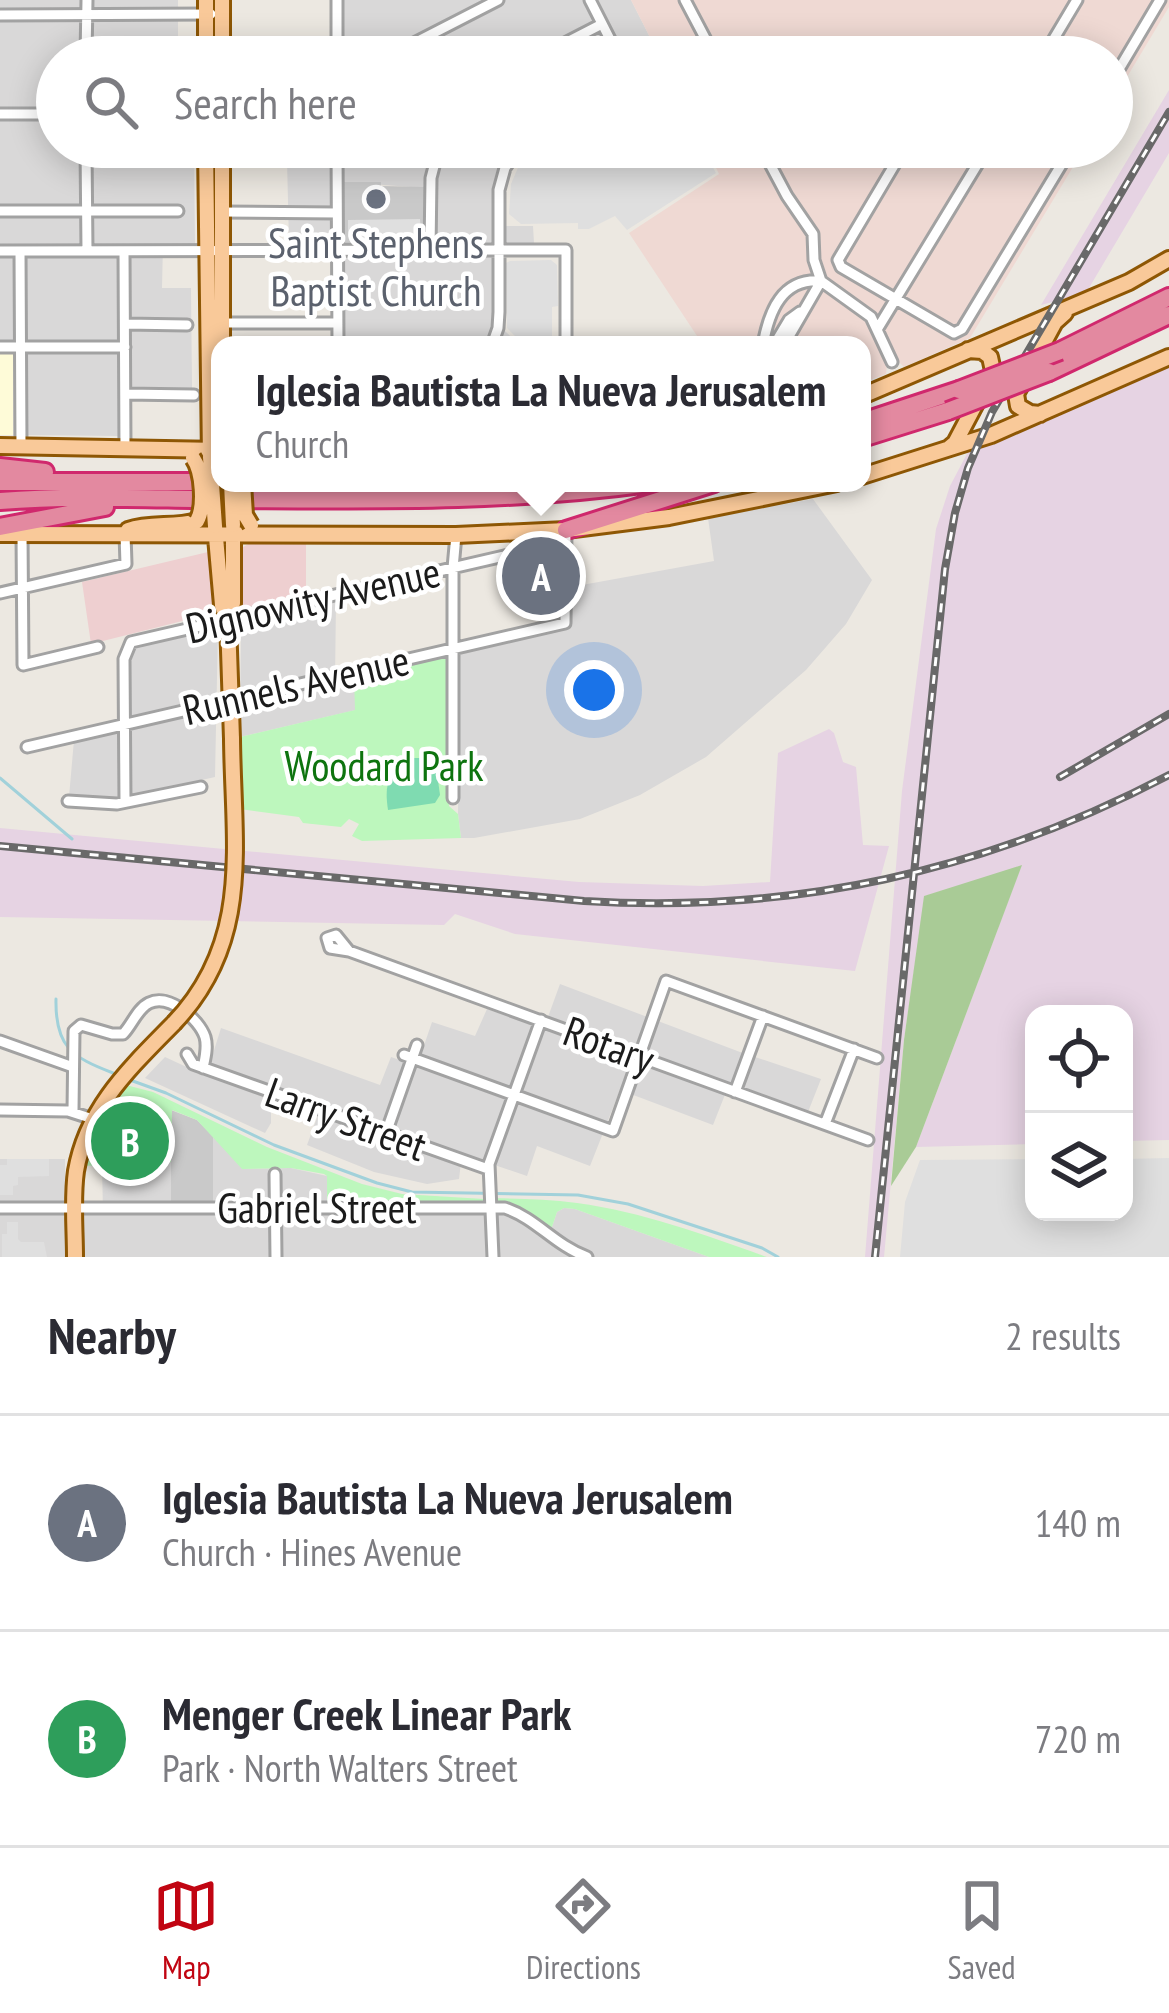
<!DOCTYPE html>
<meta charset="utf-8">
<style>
:root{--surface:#fff;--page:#f7f7f7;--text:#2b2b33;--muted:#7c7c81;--line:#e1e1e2;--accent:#c10512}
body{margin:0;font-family:"PT Sans Narrow",sans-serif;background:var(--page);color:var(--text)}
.controls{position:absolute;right:36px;bottom:36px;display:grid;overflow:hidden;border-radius:24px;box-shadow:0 6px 30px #0003}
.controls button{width:108px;height:108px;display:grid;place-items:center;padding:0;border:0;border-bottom:3px solid var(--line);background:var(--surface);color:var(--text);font:60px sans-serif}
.you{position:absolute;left:594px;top:690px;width:42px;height:42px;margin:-30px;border:9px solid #fff;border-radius:50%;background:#1a73e8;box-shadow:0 0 0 18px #1a73e833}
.badge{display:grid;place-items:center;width:78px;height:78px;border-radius:50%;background:var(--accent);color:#fff;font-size:39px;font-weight:700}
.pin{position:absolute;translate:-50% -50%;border:6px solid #fff;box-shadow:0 3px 12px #0006}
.popup{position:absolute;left:211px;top:336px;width:660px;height:156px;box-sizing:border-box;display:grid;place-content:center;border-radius:24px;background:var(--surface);filter:drop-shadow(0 3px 9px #0005);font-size:39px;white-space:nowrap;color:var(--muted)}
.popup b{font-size:45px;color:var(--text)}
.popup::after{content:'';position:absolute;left:50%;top:100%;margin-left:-24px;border:24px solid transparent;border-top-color:var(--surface)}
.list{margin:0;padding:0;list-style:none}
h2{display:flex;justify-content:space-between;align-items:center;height:156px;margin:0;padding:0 48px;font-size:51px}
h2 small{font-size:39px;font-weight:400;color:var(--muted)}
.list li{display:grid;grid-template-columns:78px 1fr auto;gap:36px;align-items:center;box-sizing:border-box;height:216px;padding:0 48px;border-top:3px solid var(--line)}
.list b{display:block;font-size:45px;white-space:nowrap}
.list p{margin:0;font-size:39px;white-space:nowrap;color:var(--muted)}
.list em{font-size:39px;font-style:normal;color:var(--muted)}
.icon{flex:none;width:66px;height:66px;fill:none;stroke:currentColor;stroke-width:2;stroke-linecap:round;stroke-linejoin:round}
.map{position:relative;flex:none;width:1169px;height:1257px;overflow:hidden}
.search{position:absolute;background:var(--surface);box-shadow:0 6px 30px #0003;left:36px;right:36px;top:36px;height:132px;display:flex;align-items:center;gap:30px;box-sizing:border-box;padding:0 42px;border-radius:66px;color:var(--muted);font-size:45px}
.sheet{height:588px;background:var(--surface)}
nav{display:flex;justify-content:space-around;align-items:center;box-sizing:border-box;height:168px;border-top:3px solid var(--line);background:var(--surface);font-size:33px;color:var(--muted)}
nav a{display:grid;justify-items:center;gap:6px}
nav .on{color:var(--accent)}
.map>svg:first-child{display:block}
.residential{fill:#d9d8d8}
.commercial{fill:#eecfd0}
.industrial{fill:#e6d3e3}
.education{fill:#fefbd8}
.religious{fill:#c9c9c9}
.military{fill:#efd9d3}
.forest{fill:#a9cb96}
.park{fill:#bdf7bd}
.pitch{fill:#7fdbb1}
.parking{fill:#dfdfdf}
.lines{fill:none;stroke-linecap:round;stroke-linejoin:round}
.stream{stroke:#a1d1da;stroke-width:3}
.minor-casing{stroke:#a2a2a2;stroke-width:15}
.major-casing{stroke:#8e5704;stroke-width:20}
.highway-casing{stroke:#d0286d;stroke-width:22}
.minor{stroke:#fff;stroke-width:9}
.major{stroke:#f9c999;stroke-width:14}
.highway{stroke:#e389a0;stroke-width:16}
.rail-casing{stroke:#696969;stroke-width:8}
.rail{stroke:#fff;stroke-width:3;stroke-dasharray:9;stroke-linecap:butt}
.major-bridge-casing{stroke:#8e5704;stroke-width:20;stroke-linecap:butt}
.highway-bridge-casing{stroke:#d0286d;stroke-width:22;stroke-linecap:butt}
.major-bridge{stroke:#f9c999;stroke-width:14}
.highway-bridge{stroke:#e389a0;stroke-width:16}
.worship-dot{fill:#6b7280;stroke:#fff;stroke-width:4.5}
.labels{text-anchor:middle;stroke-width:9;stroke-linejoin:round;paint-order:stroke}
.worship-label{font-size:42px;fill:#5b616d;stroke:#fff}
.street-label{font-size:42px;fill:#1b1b1b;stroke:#fff}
.park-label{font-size:42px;fill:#0e740f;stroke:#fff}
</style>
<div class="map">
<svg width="1169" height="1257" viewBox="0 0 1169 1257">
<rect width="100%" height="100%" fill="#ece8e1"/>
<path class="residential" d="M0,0H178V57H57V147H194L195,244H163L162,288H191L192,390H119L118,436L26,435V341L0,340Z
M343,0H631L660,57H343Z
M343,147H512L498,171L494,190V226H533L534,243H492L493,320L520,345H344V255L424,254V188L345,182L344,244L289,243L287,160L342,161Z
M813,499L872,580L846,624L806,670L706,757L640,795L580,819L474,838H461L458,814L460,653L571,627V587L714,561L708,518Z
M336,602L335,680L354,677L356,710L240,737L241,622Z
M218,628L215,777L113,800L69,797L74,740L131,730V648Z
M560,984L740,1052L821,1079L808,1112L730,1082L713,1125L620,1090L590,1166L537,1146L527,1176L462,1154L459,1179L427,1184L374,1172L307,1145L321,1107L271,1088V1123L265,1133L145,1078L165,1057L206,1076L221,1028L380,1085L391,1057L417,1066L432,1022L475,1036L487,1009L544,1028Z
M213,1136L243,1169L291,1168L327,1176L328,1212L505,1213L521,1221L547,1242L557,1212L564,1208L575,1209L709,1257H83V1214L103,1213L102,1165L171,1162L172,1202H213Z
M0,1159H65V1257H0Z"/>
<path class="commercial" d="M306,541V595L240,610V549L250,543Z
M208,552L214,613L91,644L82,582Z"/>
<path class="industrial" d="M1169,90V153L1086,293L1041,305Z
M1169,366V1140L1124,1141V1014H1034V1144L916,1147L1021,867L925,896L904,1040L884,1257H865L902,791L936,529L950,486L969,450Z
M829,729L834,733L843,762L856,767L863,845L889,846L855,971L515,934L455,914L444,925L0,917V828L579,882L703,886L770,882L778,753Z"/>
<path class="education" d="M0,352H13V435H0Z"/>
<path class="religious" d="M344,182H381V186L424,187V244H344Z
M171,1110L197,1120L213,1136V1202L171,1203Z"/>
<path class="military" d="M631,0H1169V7L1112,102V57H660Z
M706,147H1085L970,338L904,367L897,360L887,364L886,374L862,383V345H703L629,233L719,174Z"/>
<path class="forest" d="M1022,865L916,1147L891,1186L904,1040L924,896Z"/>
<path class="park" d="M446,654L450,658L449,806L458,814L461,838L362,841L352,836L359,824L349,819L341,827L303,823L299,817L240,809V737L355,710L354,677Z
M122,1084L153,1092L267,1147L362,1184L402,1194L484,1199L481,1203H327V1176L324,1174L291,1168L242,1169L197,1120L172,1110L171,1162L83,1166L98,1120Z
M493,1198C521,1199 549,1199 577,1203C643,1212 705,1235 767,1257H709L575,1209L564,1208L557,1212L550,1233L524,1211L496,1203Z"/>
<path class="pitch" d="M412,758H435L440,795L435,803L388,810C384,782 388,774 412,758Z"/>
<path class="parking" d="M541,147H547L557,158L566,155L571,147H646L649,151L633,163L653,165L662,147H682L678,162L711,164L716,173L627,230L615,216L589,229H578V223L521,224L509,214L511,184L520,163Z
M420,219L421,236L415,237V241H406L405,236H397V241H353L352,237H348V220Z
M551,260L557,265L558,306L552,307V343L520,345L517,344L518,339L507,328L506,263L510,261Z
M1169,1158V1257H900L905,1202L920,1160L1034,1159V1212H1124V1159Z
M7,1159H49V1176L18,1177V1185L13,1186V1195H0V1165H7Z
M7,1222H18V1239L21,1242H44L47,1257H2V1234H7Z"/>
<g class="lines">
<path class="stream" d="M0,778L72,839
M56,999C55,1046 71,1057 113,1073
M130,1080L166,1093L274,1145L377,1183L412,1192L578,1195L628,1204L762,1248L778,1257"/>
<defs>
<path id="minor" d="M337,0V57
M590,0L619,57
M685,0L715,57
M0,15L211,14
M86,57L87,0
M387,57L498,0
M538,57L602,24
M1043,57L1077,0
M1112,81L1160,0
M0,114H57
M86,147L87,251
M337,147L338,345
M761,147L787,196L813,234L814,260L821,281L871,317L892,362
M905,147L838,260L841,267L954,333L962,329L1072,147
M0,211H178
M222,212L337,213
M430,250L431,178L439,147
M0,251L566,250V345
M20,251L21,446
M124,251L125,449
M221,323H338
M125,324L187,325
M878,328L988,147
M492,345L498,328L499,312V190L505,168L520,147
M763,345C769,311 782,278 821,281
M774,345L789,320L800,312
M784,345L821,281
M0,347H125
M125,394L194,395
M22,534L23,665L98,647
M0,593L126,564L125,534
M27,747L565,623L566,530
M453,798V568L456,535
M68,801L117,804L201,787
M125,802L124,659L131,642L565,542
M349,951L336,935L327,938L330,948L349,951L868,1140
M0,1041L73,1067
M187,1054L193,1064L488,1169
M404,1055L613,1131L666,981L877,1058
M735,1092L763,1016
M0,1110L68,1111L93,1119
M73,1111L74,1031L81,1025L112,1034H123C132,1025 137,1009 149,1003C169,993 199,1019 205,1037C208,1047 205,1058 203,1068
M825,1124L854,1049
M386,1133L417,1045
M275,1174L276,1257
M0,1208H505C537,1219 553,1244 587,1257
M493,1257L489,1164L541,1020"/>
<path id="major" d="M206,57V0
M222,57V0
M206,147L210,457
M222,147V345
M862,396L1129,282L1169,259
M1040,414L1030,413L1018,406L1016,394L1055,322L1065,313
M0,446L220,450
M949,448L955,443L993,371L990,357L982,351L968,350
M862,476L991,435L1169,357
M215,526L222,605L228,621
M128,530C151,522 174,528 197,521
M0,534L456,535L566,530L669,517L837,483
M232,739L228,621L233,603V529
M75,1257C75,1229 72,1199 76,1171C87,1107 131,1067 174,1023"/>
<path id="highway" d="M1060,351L1169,297
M1049,372L1169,315
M862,422L959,390
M862,438L948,411
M0,467L45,472
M0,482H220
M418,483H481
M0,501C64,496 128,498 192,499C345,499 498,504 649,483
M0,527L105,507
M566,530L714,483"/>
</defs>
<use href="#minor" class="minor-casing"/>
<use href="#major" class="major-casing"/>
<use href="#highway" class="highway-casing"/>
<use href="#minor" class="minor"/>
<use href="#major" class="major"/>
<use href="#highway" class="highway"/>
<defs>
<path id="rail" d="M1060,777L1169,714
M0,846L584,901C792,914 984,872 1169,775
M875,1257L945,569L955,513L968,468L992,412L1169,112"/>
</defs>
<use href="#rail" class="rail-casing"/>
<use href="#rail" class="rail"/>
<defs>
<path id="major-bridge" d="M210,457L215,526
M193,458C203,472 205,507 197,521
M231,483L233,525
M243,483L245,515L251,525
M174,1023C253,940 233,844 232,739"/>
<path id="highway-bridge" d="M959,390L1060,351
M948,411L1049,372"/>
</defs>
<use href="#major-bridge" class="major-bridge-casing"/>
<use href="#highway-bridge" class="highway-bridge-casing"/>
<use href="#major-bridge" class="major-bridge"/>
<use href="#highway-bridge" class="highway-bridge"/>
</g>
<circle class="worship-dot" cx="376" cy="199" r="12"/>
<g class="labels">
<g class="worship-label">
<text x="376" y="258">Saint Stephens<tspan x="376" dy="48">Baptist Church</tspan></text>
</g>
<g class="street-label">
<text transform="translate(313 600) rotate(-13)" y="15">Dignowity Avenue</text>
<text transform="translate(296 685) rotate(-13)" y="15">Runnels Avenue</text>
<text transform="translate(609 1045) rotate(20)" y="15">Rotary</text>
<text transform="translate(346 1119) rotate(20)" y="15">Larry Street</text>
<text x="317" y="1223">Gabriel Street</text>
</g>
<g class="park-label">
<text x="384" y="781">Woodard Park</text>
</g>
</g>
</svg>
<div class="controls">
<button><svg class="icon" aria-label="locate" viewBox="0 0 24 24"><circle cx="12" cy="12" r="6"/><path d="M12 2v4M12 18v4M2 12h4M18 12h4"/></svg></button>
<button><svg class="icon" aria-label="layers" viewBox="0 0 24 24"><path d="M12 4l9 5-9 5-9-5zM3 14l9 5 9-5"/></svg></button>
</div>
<div class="you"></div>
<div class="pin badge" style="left:541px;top:576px;background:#6b7280">A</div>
<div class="popup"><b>Iglesia Bautista La Nueva Jerusalem</b>Church</div>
<div class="pin badge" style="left:130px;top:1141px;background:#2e9e5b">B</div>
<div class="search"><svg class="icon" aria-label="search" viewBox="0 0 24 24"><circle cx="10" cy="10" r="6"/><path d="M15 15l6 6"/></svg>Search here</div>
</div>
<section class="sheet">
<h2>Nearby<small>2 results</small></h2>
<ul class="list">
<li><span class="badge" style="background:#6b7280">A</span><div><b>Iglesia Bautista La Nueva Jerusalem</b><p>Church · Hines Avenue</p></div><em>140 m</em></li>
<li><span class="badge" style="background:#2e9e5b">B</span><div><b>Menger Creek Linear Park</b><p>Park · North Walters Street</p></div><em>720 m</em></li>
</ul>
</section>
<nav>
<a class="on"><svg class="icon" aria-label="map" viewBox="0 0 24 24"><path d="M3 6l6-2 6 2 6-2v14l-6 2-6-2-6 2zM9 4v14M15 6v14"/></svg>Map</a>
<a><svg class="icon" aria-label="directions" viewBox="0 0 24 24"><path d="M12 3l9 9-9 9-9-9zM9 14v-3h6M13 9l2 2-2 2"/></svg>Directions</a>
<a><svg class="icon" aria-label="saved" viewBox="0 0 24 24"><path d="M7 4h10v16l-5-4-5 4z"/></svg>Saved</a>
</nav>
